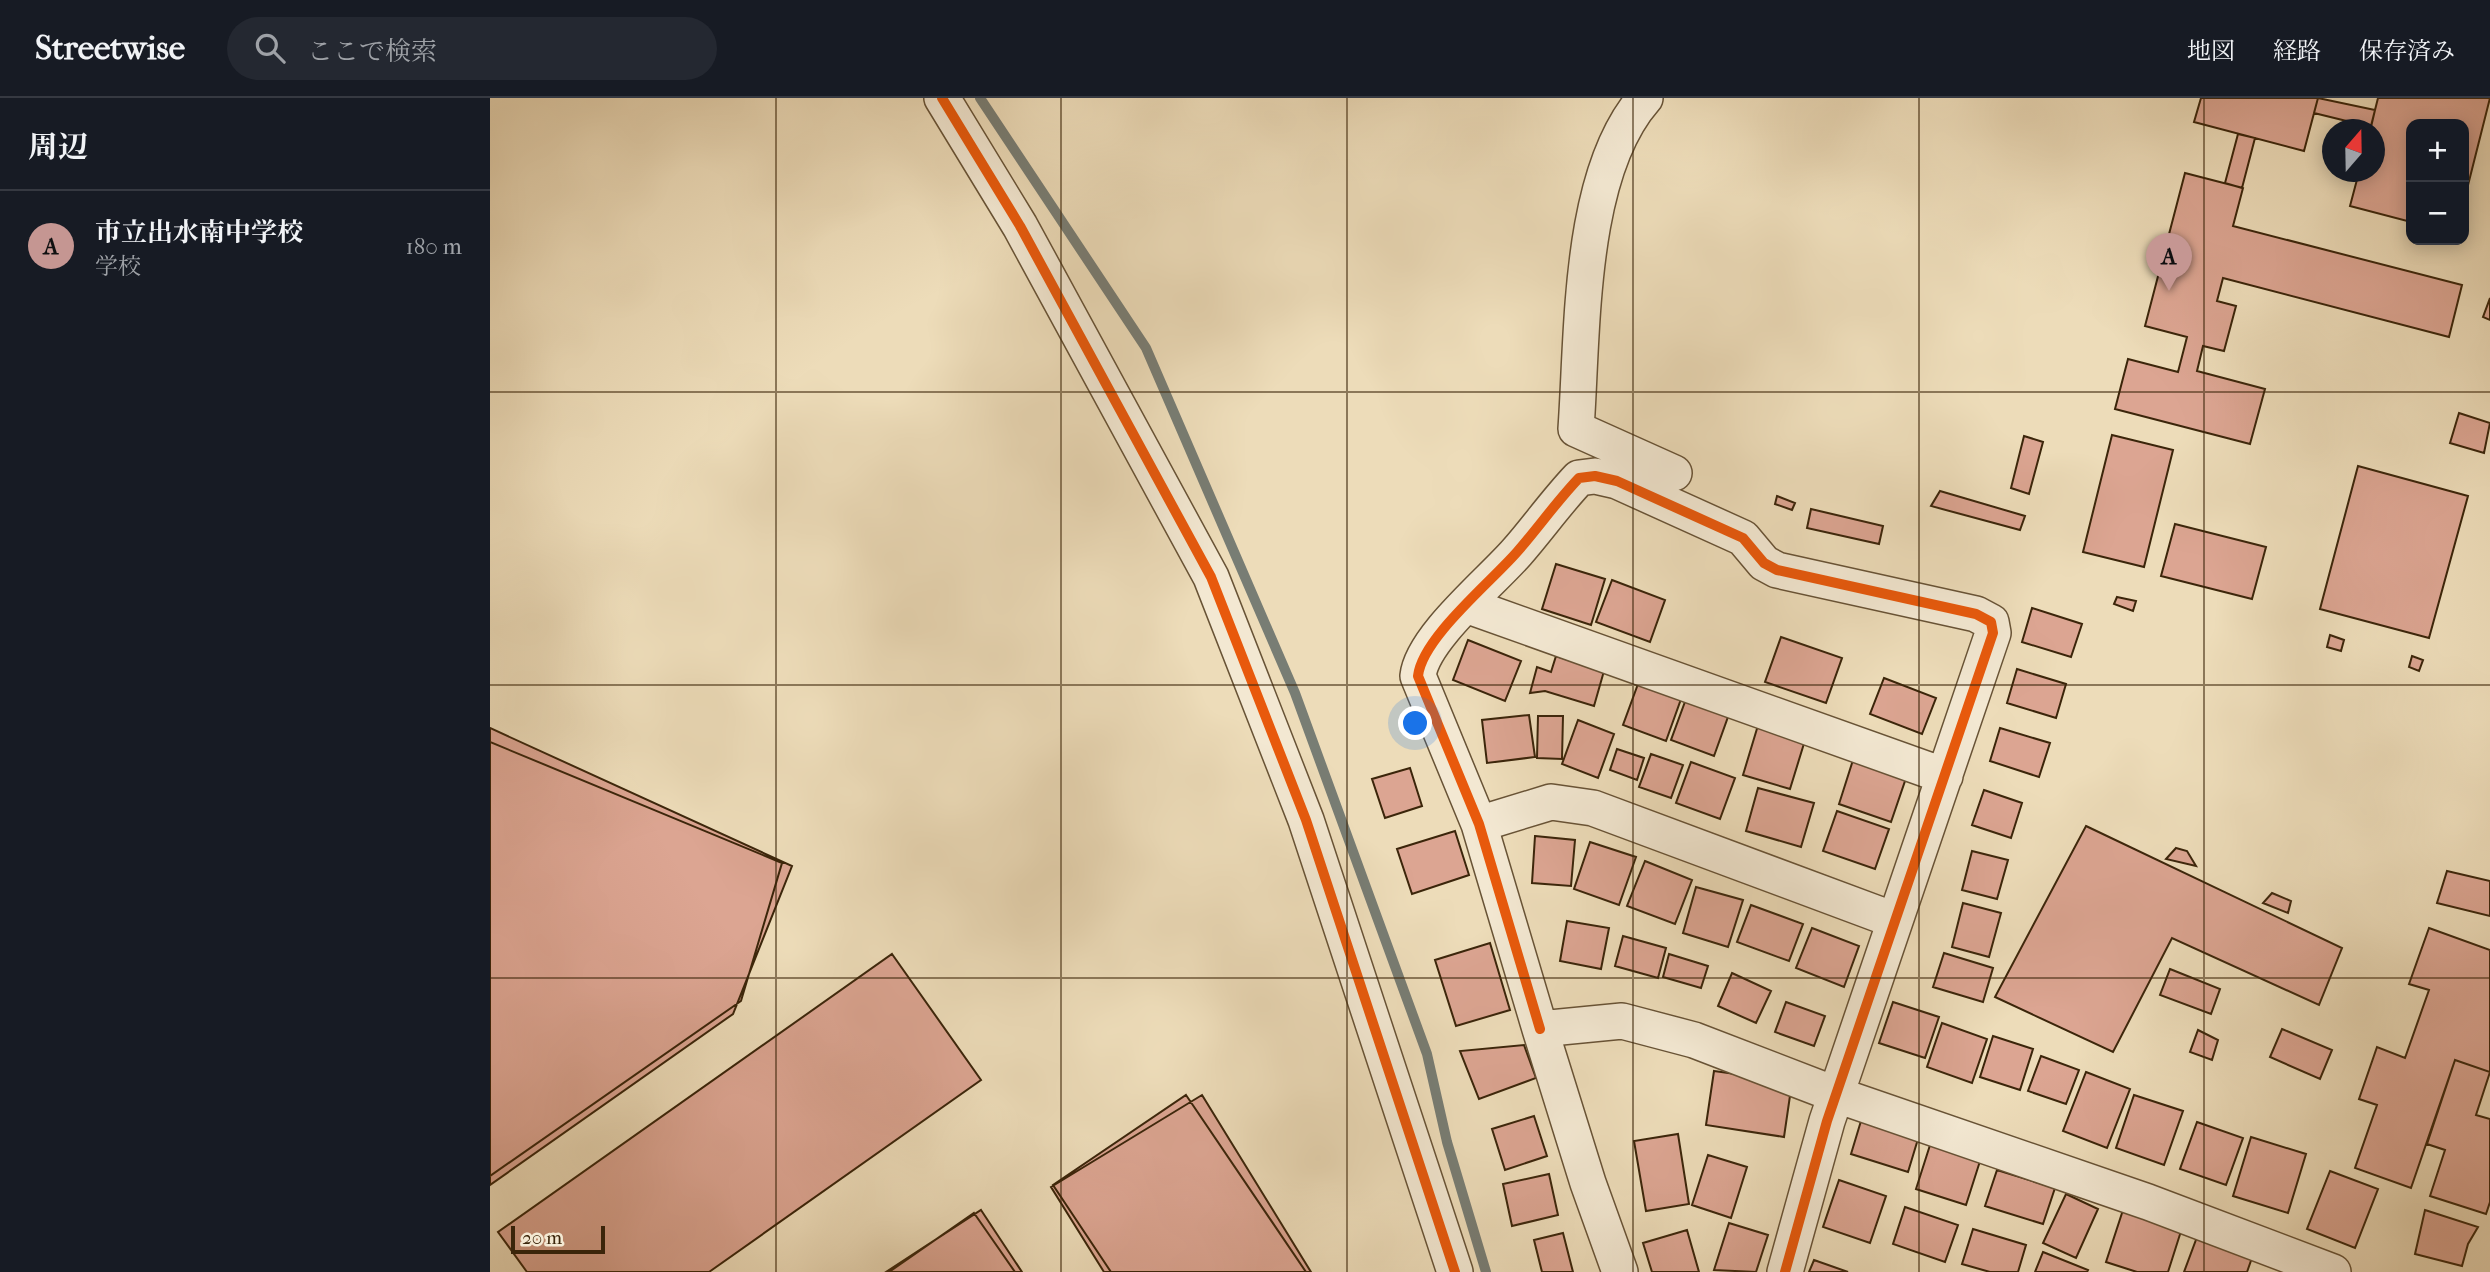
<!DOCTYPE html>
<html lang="ja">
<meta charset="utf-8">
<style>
:root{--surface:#171b24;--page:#242831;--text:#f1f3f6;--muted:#9ea1a6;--line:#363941;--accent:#c59692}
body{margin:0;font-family:"IM FELL French Canon","Noto Serif JP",serif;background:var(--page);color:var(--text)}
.controls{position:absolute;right:21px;top:21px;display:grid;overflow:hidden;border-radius:14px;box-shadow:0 4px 18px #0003}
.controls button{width:63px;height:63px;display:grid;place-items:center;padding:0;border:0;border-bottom:2px solid var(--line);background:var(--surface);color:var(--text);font:35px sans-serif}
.compass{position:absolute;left:1832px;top:21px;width:63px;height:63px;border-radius:50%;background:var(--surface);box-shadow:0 4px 18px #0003;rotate:20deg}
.scale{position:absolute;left:21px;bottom:18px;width:94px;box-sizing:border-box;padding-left:7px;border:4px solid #3b250a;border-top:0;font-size:19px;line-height:24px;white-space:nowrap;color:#3b250a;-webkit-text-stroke:5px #f3e8d2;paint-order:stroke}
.you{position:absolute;left:926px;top:626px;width:24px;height:24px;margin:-18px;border:5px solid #fff;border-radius:50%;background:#1a73e8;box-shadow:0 0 0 10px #1a73e833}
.badge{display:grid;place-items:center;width:46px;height:46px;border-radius:50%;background:var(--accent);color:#111;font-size:23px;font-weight:700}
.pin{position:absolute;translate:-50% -58px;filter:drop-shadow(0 2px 4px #0008)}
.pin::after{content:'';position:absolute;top:37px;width:24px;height:21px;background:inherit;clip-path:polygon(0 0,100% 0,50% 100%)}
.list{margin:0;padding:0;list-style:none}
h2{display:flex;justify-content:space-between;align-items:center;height:91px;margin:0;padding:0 28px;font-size:30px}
h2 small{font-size:23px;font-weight:400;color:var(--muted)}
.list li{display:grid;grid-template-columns:46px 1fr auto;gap:21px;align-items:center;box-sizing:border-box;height:112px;padding:0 28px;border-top:2px solid var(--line)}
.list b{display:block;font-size:26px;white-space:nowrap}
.list p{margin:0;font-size:23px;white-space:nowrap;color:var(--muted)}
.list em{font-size:23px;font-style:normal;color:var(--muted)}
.icon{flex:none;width:38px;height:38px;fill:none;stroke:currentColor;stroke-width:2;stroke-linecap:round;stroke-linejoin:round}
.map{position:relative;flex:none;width:2000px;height:1174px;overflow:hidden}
header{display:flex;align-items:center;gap:42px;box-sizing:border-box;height:98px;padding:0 35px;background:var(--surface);border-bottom:2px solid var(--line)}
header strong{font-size:33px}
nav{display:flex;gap:38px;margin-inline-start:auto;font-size:24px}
.search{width:490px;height:63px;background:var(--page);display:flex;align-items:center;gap:18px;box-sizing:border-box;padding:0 24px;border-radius:38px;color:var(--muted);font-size:26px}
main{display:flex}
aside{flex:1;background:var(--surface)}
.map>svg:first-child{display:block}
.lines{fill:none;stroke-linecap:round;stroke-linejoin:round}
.stream{stroke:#787d74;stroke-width:10}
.building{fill:#dca592;stroke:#3b250a;stroke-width:2}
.minor-casing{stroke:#685336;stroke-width:38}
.minor{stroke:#f3e8d2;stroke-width:35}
.cycleway-casing{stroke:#f3e8d2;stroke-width:15}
.cycleway{stroke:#e8590c;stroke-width:10}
.grid{fill:none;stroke:#3b250a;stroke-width:2;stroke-opacity:0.55}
</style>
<header>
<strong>Streetwise</strong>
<div class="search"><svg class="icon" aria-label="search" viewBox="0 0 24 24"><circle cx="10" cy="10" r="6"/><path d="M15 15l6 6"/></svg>ここで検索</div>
<nav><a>地図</a><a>経路</a><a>保存済み</a></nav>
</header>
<main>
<aside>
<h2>周辺<small></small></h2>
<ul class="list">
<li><span class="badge">A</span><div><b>市立出水南中学校</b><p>学校</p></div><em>180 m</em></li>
</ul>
</aside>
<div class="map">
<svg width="2000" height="1174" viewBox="0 0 2000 1174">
<rect width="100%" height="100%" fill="#eddcb9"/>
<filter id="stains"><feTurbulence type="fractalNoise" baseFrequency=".00286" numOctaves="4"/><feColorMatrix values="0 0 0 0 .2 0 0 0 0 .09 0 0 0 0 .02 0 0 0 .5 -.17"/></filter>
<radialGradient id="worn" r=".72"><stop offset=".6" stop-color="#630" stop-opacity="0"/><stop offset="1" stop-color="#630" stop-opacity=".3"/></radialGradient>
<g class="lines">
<path class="stream" d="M490,0L656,250L805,595L937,956L957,1044L996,1174"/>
</g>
<path class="building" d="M1711,0H1828L1814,53L1704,24Z
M1828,0L1885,12L1881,29L1824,15Z
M1888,0H2000L1974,103V26H1921V124L1860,108L1869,74H1884V32H1880Z
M1748,36L1765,40L1752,90L1735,85Z
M1695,75L1753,90L1743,128L1972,187L1959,239L1733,180L1727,203L1746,208L1734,253L1713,248L1707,273L1775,291L1760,346L1625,311L1638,261L1688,274L1697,239L1655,228Z
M2000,200V222L1993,219Z
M1969,315L2000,325L1994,355L1960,345Z
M1622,337L1683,352L1654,469L1593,454Z
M1534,338L1553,344L1539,396L1521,390Z
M1868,368L1978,398L1939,540L1830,511Z
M1450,393L1535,418L1530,432L1441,408Z
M1287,398L1305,405L1302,412L1285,406Z
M1321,411L1393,428L1389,446L1317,430Z
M1685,426L1776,449L1762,501L1671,478Z
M1066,466L1115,481L1101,527L1052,511Z
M1122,482L1175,502L1160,544L1106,524Z
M1627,499L1646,503L1643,513L1624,506Z
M1542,510L1592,526L1581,559L1532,544Z
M1840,537L1854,542L1851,553L1837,549Z
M1291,539L1352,560L1336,605L1275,584Z
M978,542L1031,563L1015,603L963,582Z
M1066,558L1114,573L1104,608L1055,593L1040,595L1047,569L1061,574Z
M1922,558L1933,562L1929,573L1919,569Z
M1527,571L1576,586L1566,620L1517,605Z
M1394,580L1446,600L1432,636L1380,616Z
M1148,586L1191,601L1176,643L1133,627Z
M1196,601L1239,616L1224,658L1181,642Z
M1039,617L1045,659L997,665L992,622Z
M1048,618H1073L1072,661L1047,660Z
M1088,622L1124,636L1108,680L1072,666Z
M1269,624L1316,639L1300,691L1253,677Z
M0,630L302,768L243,916L0,1087Z
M1510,630L1560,645L1549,679L1500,663Z
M0,644L292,765L251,903L0,1078Z
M1127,651L1154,660L1147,682L1120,672Z
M1161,656L1193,667L1181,700L1149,689Z
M1363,662L1416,680L1401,724L1349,706Z
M1201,664L1245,680L1230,721L1186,705Z
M920,670L932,708L895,720L882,681Z
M1268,690L1324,705L1311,749L1256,733Z
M1494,692L1532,705L1521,740L1482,727Z
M1347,713L1399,731L1385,771L1333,753Z
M1596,728L1852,850L1829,907L1682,840L1623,954L1505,899Z
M965,733L979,777L922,796L907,751Z
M1045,738L1085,742L1081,788L1042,785Z
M1100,744L1146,759L1129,807L1084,791Z
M1686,750L1697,753L1706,768L1676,761Z
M1482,753L1518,762L1507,801L1472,792Z
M1155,763L1202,782L1185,826L1137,808Z
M1957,773L2000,783V818L1947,805Z
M1206,789L1253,802L1238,849L1193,835Z
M1782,795L1801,803L1798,815L1773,805Z
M1473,805L1511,815L1499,859L1462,849Z
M1261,807L1313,826L1299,863L1247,844Z
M1077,823L1119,830L1111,871L1070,863Z
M1322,830L1369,848L1354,889L1306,870Z
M1939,830L2000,852V974L1965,962L1921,1090L1865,1070L1887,1007L1869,1001L1887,949L1915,960L1939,892L1919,886Z
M1133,838L1176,850L1168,880L1125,868Z
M1000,845L1020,912L966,928L945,862Z
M1454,855L1503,870L1493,904L1443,889Z
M402,856L491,982L219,1174H37L8,1134Z
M1179,856L1218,868L1211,890L1173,879Z
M1680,871L1730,891L1721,916L1670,897Z
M1242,875L1281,893L1266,925L1228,908Z
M1296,904L1335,918L1324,948L1285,934Z
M1403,904L1449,919L1435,960L1389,945Z
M1452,925L1497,941L1482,985L1437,969Z
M1792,931L1842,952L1830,981L1780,959Z
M1708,932L1728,942L1722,962L1700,954Z
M1503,938L1543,951L1530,992L1490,979Z
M1034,947L1046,980L989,1001L970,953Z
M1551,958L1589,972L1576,1006L1538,993Z
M1965,962L2000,974L1986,1017L2000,1021V1104L1996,1116L1940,1098L1955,1052L1937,1046Z
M1224,973L1302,984L1294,1039L1216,1027Z
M1596,974L1640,991L1617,1050L1573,1033Z
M696,997L816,1174H621L563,1087Z
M712,997L821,1174H614L561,1089Z
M1644,997L1693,1013L1674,1067L1626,1050Z
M1374,1013L1431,1031L1418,1074L1361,1056Z
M1044,1018L1057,1058L1015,1072L1002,1031Z
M1707,1024L1753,1040L1736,1087L1690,1071Z
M1188,1036L1199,1106L1156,1113L1144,1043Z
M1761,1039L1816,1056L1798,1115L1743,1098Z
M1441,1044L1491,1060L1476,1107L1426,1091Z
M1218,1057L1257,1069L1241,1120L1202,1107Z
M1507,1072L1565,1090L1553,1126L1495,1108Z
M1840,1073L1888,1091L1865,1150L1817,1131Z
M1059,1076L1068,1117L1022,1128L1013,1086Z
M1349,1082L1396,1098L1380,1145L1333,1129Z
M1576,1096L1608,1111L1586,1160L1553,1145Z
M1415,1109L1468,1127L1455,1164L1403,1146Z
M491,1112L532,1174H396Z
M1633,1112L1692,1130L1678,1174H1647L1616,1164Z
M1935,1112L1988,1129L1978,1146L1972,1168L1925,1156Z
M484,1115L525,1174H399Z
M1239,1125L1278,1137L1266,1174L1224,1172Z
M1483,1131L1536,1147L1528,1174H1500L1472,1166Z
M1710,1131L1765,1151L1757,1174H1694Z
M1197,1132L1209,1174H1162L1153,1145Z
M1073,1135L1083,1174H1052L1044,1142Z
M1553,1154L1598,1172L1597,1174H1545Z
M1324,1162L1358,1174H1319Z"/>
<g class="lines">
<defs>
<path id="minor" d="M452,0L530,128L721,479L816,722L965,1174
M1155,0C1088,76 1093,233 1086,331L1184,375
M976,507L1455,678
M989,726L1061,704L1103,710L1404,822
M1050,931L989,726L928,578C932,540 1001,484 1027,454C1048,430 1067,403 1089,380L1105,378L1127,383L1253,440L1274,465L1287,472L1486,516L1501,524L1503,535L1337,1023L1295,1174
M1130,1174L1098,1085L1050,931L1132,923L1204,942L1347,997L1658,1104L1843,1174"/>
</defs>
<use href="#minor" class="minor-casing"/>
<use href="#minor" class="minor"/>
<defs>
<path id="cycleway" d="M452,0L530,128L721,479L816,722L965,1174
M1050,931L989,726L928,578C932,540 1001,484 1027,454C1048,430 1067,403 1089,380L1105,378L1127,383L1253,440L1274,465L1287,472L1486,516L1501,524L1503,535L1337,1023L1295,1174"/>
</defs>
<use href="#cycleway" class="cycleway-casing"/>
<use href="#cycleway" class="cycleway"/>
</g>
<path class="grid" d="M286,0V1174M571,0V1174M857,0V1174M1143,0V1174M1429,0V1174M1714,0V1174M0,294H2000M0,587H2000M0,880H2000"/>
<rect width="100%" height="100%" filter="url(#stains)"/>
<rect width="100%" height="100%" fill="url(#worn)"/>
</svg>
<div class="controls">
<button>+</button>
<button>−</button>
</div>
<svg class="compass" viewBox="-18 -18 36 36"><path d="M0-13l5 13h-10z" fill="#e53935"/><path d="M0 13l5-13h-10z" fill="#9ea1a6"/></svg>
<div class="scale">20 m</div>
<div class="you"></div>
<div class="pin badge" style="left:1679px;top:193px">A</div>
</div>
</main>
